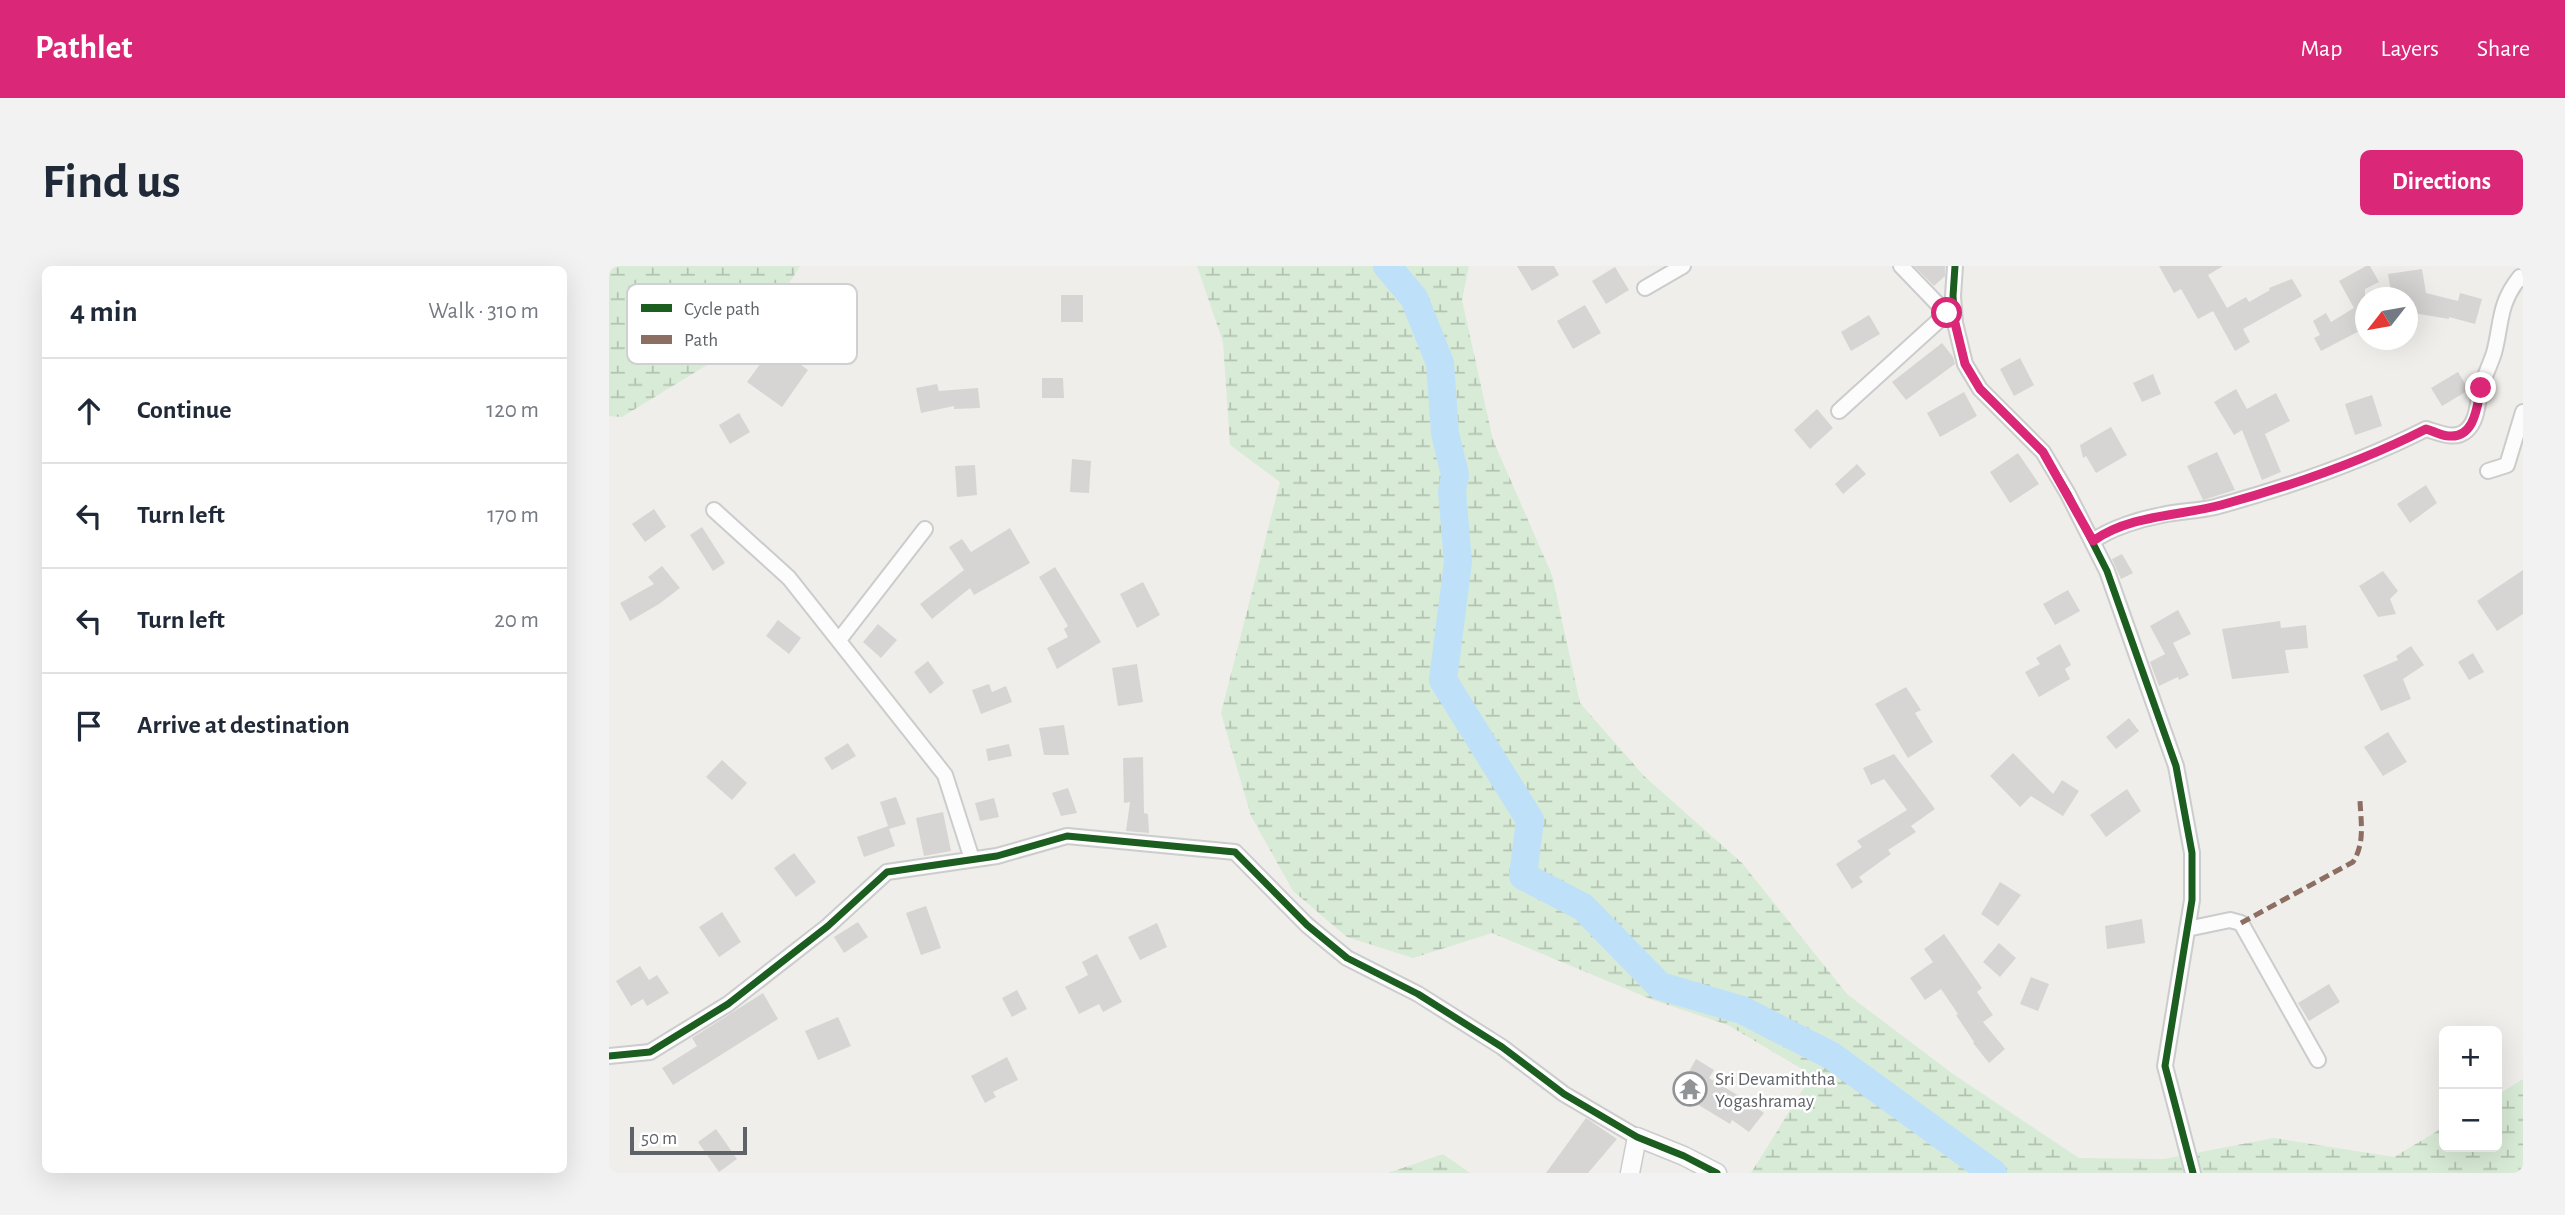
<!DOCTYPE html>
<meta charset="utf-8">
<style>
:root{--surface:#fff;--page:#f2f2f3;--text:#1f2937;--muted:#747a83;--line:#e0e1e3;--accent:#db2777}
body{margin:0;font-family:"Alegreya Sans",sans-serif;background:var(--page);color:var(--text)}
.controls{position:absolute;right:21px;bottom:21px;display:grid;overflow:hidden;border-radius:10px;box-shadow:0 7px 28px #0002}
.controls button{width:63px;height:63px;display:grid;place-items:center;padding:0;border:0;border-bottom:2px solid var(--line);background:var(--surface);color:var(--text);font:35px sans-serif}
.compass{position:absolute;left:1746px;top:21px;width:63px;height:63px;border-radius:50%;background:var(--surface);box-shadow:0 7px 28px #0002;rotate:239deg}
.scale{position:absolute;left:21px;bottom:18px;width:117px;box-sizing:border-box;padding-left:7px;border:4px solid #5f6368;border-top:0;font-size:19px;line-height:24px;white-space:nowrap;color:#5f6368;-webkit-text-stroke:5px #fff;paint-order:stroke}
.stop{position:absolute;width:21px;height:21px;margin:-16px;border:5px solid #db2777;border-radius:50%;background:#fff}
.stop.end{background:#db2777;border-color:#fff;box-shadow:0 2px 7px #0008}
.list{margin:0;padding:0;list-style:none}
h2{display:flex;justify-content:space-between;align-items:center;height:91px;margin:0;padding:0 28px;font-size:30px}
h2 small{font-size:23px;font-weight:400;color:var(--muted)}
.list li{display:grid;grid-template-columns:46px 1fr auto;gap:21px;align-items:center;box-sizing:border-box;height:105px;padding:0 28px;border-top:2px solid var(--line)}
.list b{display:block;font-size:26px;white-space:nowrap}
.list em{font-size:23px;font-style:normal;color:var(--muted)}
.icon{flex:none;width:38px;height:38px;fill:none;stroke:currentColor;stroke-width:2;stroke-linecap:round;stroke-linejoin:round}
.map{position:relative;flex:none;width:1914px;height:907px;overflow:hidden;border-radius:10px}
header{display:flex;align-items:center;gap:42px;box-sizing:border-box;height:98px;padding:0 35px;background:var(--accent);color:#fff}
header strong{font-size:33px}
nav{display:flex;gap:38px;margin-inline-start:auto;font-size:24px}
.intro{display:flex;align-items:center;justify-content:space-between;box-sizing:border-box;height:168px;padding:0 42px}
h1{margin:0;font-size:49px}
.button{padding:18px 32px;border-radius:10px;background:var(--accent);color:#fff;font-size:24px;font-weight:700}
main{display:flex;gap:42px;padding:0 42px}
aside{flex:1;background:var(--surface);border-radius:10px;box-shadow:0 7px 28px #0002}
.map>svg:first-child{display:block}
.wetland{fill:url(#wetland-marsh)}
.lines{fill:none;stroke-linecap:round;stroke-linejoin:round}
.river{stroke:#bfe0f9;stroke-width:28}
.building{fill:#d6d5d3}
.minor-casing{stroke:#cbcccc;stroke-width:18}
.tertiary-casing{stroke:#cbcccc;stroke-width:21}
.minor{stroke:#fdfcfc;stroke-width:14}
.tertiary{stroke:#fdfcfc;stroke-width:18}
.quiet{stroke:#8d6e63;stroke-width:5;stroke-dasharray:10 5;stroke-linecap:butt}
.cycleway-casing{stroke:#fff;stroke-width:11}
.cycleway{stroke:#1b5e20;stroke-width:7}
.route{stroke:#db2777;stroke-width:9}
.labels{text-anchor:middle;stroke-width:5;stroke-linejoin:round;paint-order:stroke}
.poi-label{font-size:19px;fill:#5f6368;stroke:#fff;text-anchor:start}
.key{fill:#fff;stroke:#cfd0d2;stroke-width:2}
.key-label{font-size:19px;fill:#5f6368}
</style>
<header>
<strong>Pathlet</strong>
<nav><a>Map</a><a>Layers</a><a>Share</a></nav>
</header>
<div class="intro"><h1>Find us</h1><a class="button">Directions</a></div>
<main>
<aside>
<h2>4 min<small>Walk · 310 m</small></h2>
<ul class="list">
<li><svg class="icon" aria-label="ahead" viewBox="0 0 24 24"><path d="M12 20V5M6 11l6-6 6 6"/></svg><div><b>Continue</b></div><em>120 m</em></li>
<li><svg class="icon" aria-label="left" viewBox="0 0 24 24"><path d="M17 20v-9H6M10 6l-5 5 5 5"/></svg><div><b>Turn left</b></div><em>170 m</em></li>
<li><svg class="icon" aria-label="left" viewBox="0 0 24 24"><path d="M17 20v-9H6M10 6l-5 5 5 5"/></svg><div><b>Turn left</b></div><em>20 m</em></li>
<li><svg class="icon" aria-label="arrive" viewBox="0 0 24 24"><path d="M6 21V4h12l-3 4 3 4H6"/></svg><div><b>Arrive at destination</b></div></li>
</ul>
</aside>
<div class="map">
<svg width="1914" height="907" viewBox="0 0 1914 907">
<defs>
<pattern id="wetland-marsh" width="20" height="14" patternUnits="userSpaceOnUse" patternTransform="scale(1.75)"><rect width="20" height="14" fill="#d8ebd6"/><path d="M1 5h8M5 5V1M11 12h8M15 12V8" fill="none" stroke="#b2c2b1"/></pattern>
</defs>
<rect width="100%" height="100%" fill="#efeeea"/>
<path class="wetland" d="M0,0H191L147,69L13,151L0,150Z
M588,0H860L853,34L884,174L943,309L971,437L1035,510L1133,597L1238,728L1344,808L1470,892L1555,893L1665,872L1785,891L1835,861V881H1888V829L1914,813V907H1142L1203,809L1119,759L1044,734L883,667L804,692L738,671L684,625L642,550L612,447L671,216L621,179L614,76Z
M834,888L861,907H779Z"/>
<g class="lines">
<path class="river" d="M778,0L805,32L831,97L836,167L846,209L843,225L849,296L834,414L921,554L914,610L974,641L1051,720L1133,744L1223,790L1384,907"/>
</g>
<path class="building" d="M908,0H945L950,9L923,25Z
M1305,0H1336V10L1325,20Z
M1550,0H1614L1599,9L1618,42L1637,31L1640,36L1661,24L1660,22L1683,13L1693,30L1634,63L1641,76L1626,85L1604,45L1589,53L1572,23L1565,27Z
M1757,0H1761L1770,16L1756,23V62L1712,85L1705,72L1711,69L1704,55L1717,47L1722,56L1745,42L1730,15Z
M1006,1L1020,24L997,38L983,15Z
M1813,3L1817,27L1849,35L1851,27L1873,33L1866,58L1840,51V53L1798,46V32H1783L1779,8Z
M452,29H474V56H452Z
M976,39L992,67L964,83L948,55Z
M1260,49L1271,68L1242,85L1232,66Z
M1333,77L1344,91L1346,98L1297,134L1283,116Z
M165,79L199,104L173,141L138,116Z
M1411,92L1425,119L1405,130L1391,103Z
M1849,106L1860,124L1833,140L1822,122Z
M1544,108L1552,128L1533,136L1524,117Z
M433,112H454L455,132H433Z
M328,118L330,125L369,122L371,142L345,143V140L312,147L307,122Z
M1627,123L1638,143L1667,127L1681,155L1656,168L1672,206L1653,214L1633,164L1625,169L1605,136Z
M1355,126L1368,150L1331,171L1318,147Z
M1763,129L1773,160L1746,169L1736,138Z
M1208,143L1224,162L1201,183L1185,164Z
M130,147L141,166L121,178L110,159Z
M1502,161L1518,189L1487,207L1477,190L1474,192L1471,179Z
M1608,186L1626,224L1594,234L1578,200Z
M1409,187L1430,218L1401,237L1381,206Z
M463,193L482,195L480,227L461,226Z
M1248,198L1257,208L1234,228L1226,218Z
M366,199L368,229L348,231L346,200Z
M1817,219L1828,237L1801,257L1788,238Z
M45,243L57,261L36,276L23,258Z
M93,261L116,297L104,305L81,269Z
M401,262L421,297L365,329L361,322L323,353L311,338L355,304L340,281L353,273L362,286Z
M1513,288L1524,307L1512,313L1503,293Z
M53,300L71,322L50,338L21,355L11,337L45,318L39,311Z
M446,301L492,376L448,403L438,382L459,371L455,363L459,360L430,311Z
M1914,304V348L1888,365L1868,335Z
M1774,305L1789,325L1781,333L1787,348L1769,351L1750,320Z
M534,316L551,349L528,362L511,328Z
M1459,324L1471,345L1446,359L1434,338Z
M1569,344L1582,368L1564,377L1580,409L1570,414L1569,411L1550,420L1541,396L1556,388L1541,360Z
M169,354L192,372L180,388L157,370Z
M1671,355L1672,362L1697,359L1699,382L1676,384L1680,407L1623,413L1613,363Z
M269,358L288,374L272,392L254,376Z
M1451,378L1462,399L1456,403L1461,413L1430,431L1416,406L1431,398L1427,392Z
M1802,380L1815,399L1794,413L1802,433L1772,445L1754,409L1789,394L1787,390Z
M1864,387L1875,406L1860,414L1849,396Z
M319,395L335,417L321,428L305,406Z
M528,398L534,436L509,440L503,402Z
M380,418L383,426L397,420L403,436L372,448L363,424Z
M1297,421L1312,444L1306,447L1324,476L1299,492L1266,438Z
M1520,452L1530,465L1507,483L1497,471Z
M455,459L460,489H435L430,462Z
M1779,466L1798,496L1774,510L1755,481Z
M239,477L247,490L223,504L215,492Z
M400,478L403,490L379,495L377,483Z
M1404,487L1444,528L1453,514L1470,525L1454,550L1422,530L1411,541L1381,510Z
M1285,488L1326,543L1302,560L1307,566L1279,584L1282,588L1250,611L1254,616L1243,623L1227,598L1253,581L1248,575L1298,544L1275,513L1262,519L1254,502Z
M534,491L535,547L539,548L540,567L517,565L521,536L515,537L514,492Z
M113,494L138,517L123,534L97,511Z
M459,522L468,547L452,550L443,527Z
M1518,523L1532,545L1497,571L1481,549Z
M287,531L297,558L280,563L271,536Z
M385,532L390,551L371,555L366,537Z
M334,546L342,585L315,590L307,552Z
M279,560L286,580L255,591L248,571Z
M185,587L207,616L187,631L165,602Z
M1391,616L1412,629L1389,660L1372,648Z
M317,640L332,682L312,689L297,647Z
M113,646L132,676L110,691L90,661Z
M1533,653L1536,677L1498,683L1496,660Z
M249,656L259,671L235,687L225,671Z
M548,657L558,681L531,694L519,671Z
M1335,668L1373,722L1368,726L1384,749L1374,756L1396,783L1380,797L1364,777L1365,776L1347,749L1349,748L1332,723L1316,734L1301,712L1324,696L1315,683Z
M1390,677L1407,692L1391,711L1374,696Z
M488,688L513,736L494,746L490,738L470,748L456,721L479,709L473,696Z
M31,700L40,714L48,709L60,727L38,740L34,733L22,740L7,715Z
M1422,711L1440,718L1429,745L1411,738Z
M1720,718L1731,736L1700,755L1689,737Z
M408,724L418,743L403,751L393,732Z
M154,727L169,753L64,819L53,802L88,780L83,772Z
M229,751L242,780L209,794L196,765Z
M398,791L409,814L384,826L387,831L376,837L362,810Z
M1087,793L1105,804L1100,812L1137,834L1155,847L1140,866L1123,854L1121,858L1088,838L1093,831L1072,820Z
M977,852L1008,873L979,907H937Z
M107,863L128,893L110,906L89,876Z"/>
<g class="lines">
<defs>
<path id="minor" d="M1292,0L1343,53
M1346,0L1344,30L1346,57L1356,98L1371,123L1434,186L1459,228L1498,305L1567,500L1583,587V634L1556,800L1584,907
M1036,22L1074,0
M1230,145L1338,47
M1879,205L1898,199L1914,146
M105,244L180,312L336,509L363,593
M1484,275C1502,262 1531,253 1553,249C1571,245 1589,245 1606,241C1679,221 1750,197 1817,163C1831,167 1846,175 1858,164C1869,154 1868,136 1872,123C1875,111 1881,99 1885,87C1893,57 1889,38 1911,11L1914,13
M230,374L316,263
M1578,663L1621,654L1632,657L1709,794
M0,790L41,786L119,738L219,660L278,606L388,590L458,570L626,586L698,659L738,692L809,728L893,781L955,828L1028,871"/>
<path id="tertiary" d="M1021,907L1028,871L1075,890L1108,907"/>
</defs>
<use href="#minor" class="minor-casing"/>
<use href="#tertiary" class="tertiary-casing"/>
<use href="#minor" class="minor"/>
<use href="#tertiary" class="tertiary"/>
<path class="quiet" d="M1632,657L1744,596C1756,577 1752,557 1751,535"/>
<defs>
<path id="cycleway" d="M1346,0L1344,30L1346,57L1356,98L1371,123L1434,186L1459,228L1498,305L1567,500L1583,587V634L1556,800L1584,907
M0,790L41,786L119,738L219,660L278,606L388,590L458,570L626,586L698,659L738,692L809,728L893,781L955,828L1028,871L1075,890L1108,907"/>
</defs>
<use href="#cycleway" class="cycleway-casing"/>
<use href="#cycleway" class="cycleway"/>
</g>
<g class="lines">
<path class="route" d="M1338,47L1346,57L1356,98L1371,123L1434,186L1484,275C1520,249 1570,250 1612,239C1682,220 1752,196 1817,163C1824,165 1833,170 1840,170C1866,172 1868,140 1872,122"/>
</g>
<defs>
<symbol id="temple-ring" viewBox="-11 -11 22 22"><circle r="9.5" fill="#fff" stroke="#919496" stroke-width="1.5"/><path d="M0-6L5-2H3V0L6.5 2.5H4V6H1.5V3h-3V6H-4V2.5H-6.5L-3 0V-2H-5Z" fill="#919496"/></symbol>
</defs>
<g fill-rule="evenodd">
<use href="#temple-ring" x="1062" y="804" width="38" height="38"/>
</g>
<g class="labels">
<g class="poi-label">
<text x="1106" y="819">Sri Devamiththa<tspan x="1106" dy="22">Yogashramay</tspan></text>
</g>
</g>
<rect x="18" y="18" width="230" height="80" rx="10" class="key"/>
<rect x="32" y="38" width="31" height="8" fill="#1b5e20"/>
<rect x="32" y="69" width="31" height="9" fill="#8d6e63"/>
<g class="key-label">
<text x="75" y="49">Cycle path</text>
<text x="75" y="80">Path</text>
</g>
</svg>
<div class="controls">
<button>+</button>
<button>−</button>
</div>
<svg class="compass" viewBox="-18 -18 36 36"><path d="M0-13l5 13h-10z" fill="#e53935"/><path d="M0 13l5-13h-10z" fill="#747a83"/></svg>
<div class="scale">50 m</div>
<div class="stop" style="left:1338px;top:47px"></div>
<div class="stop end" style="left:1872px;top:122px"></div>
</div>
</main>
